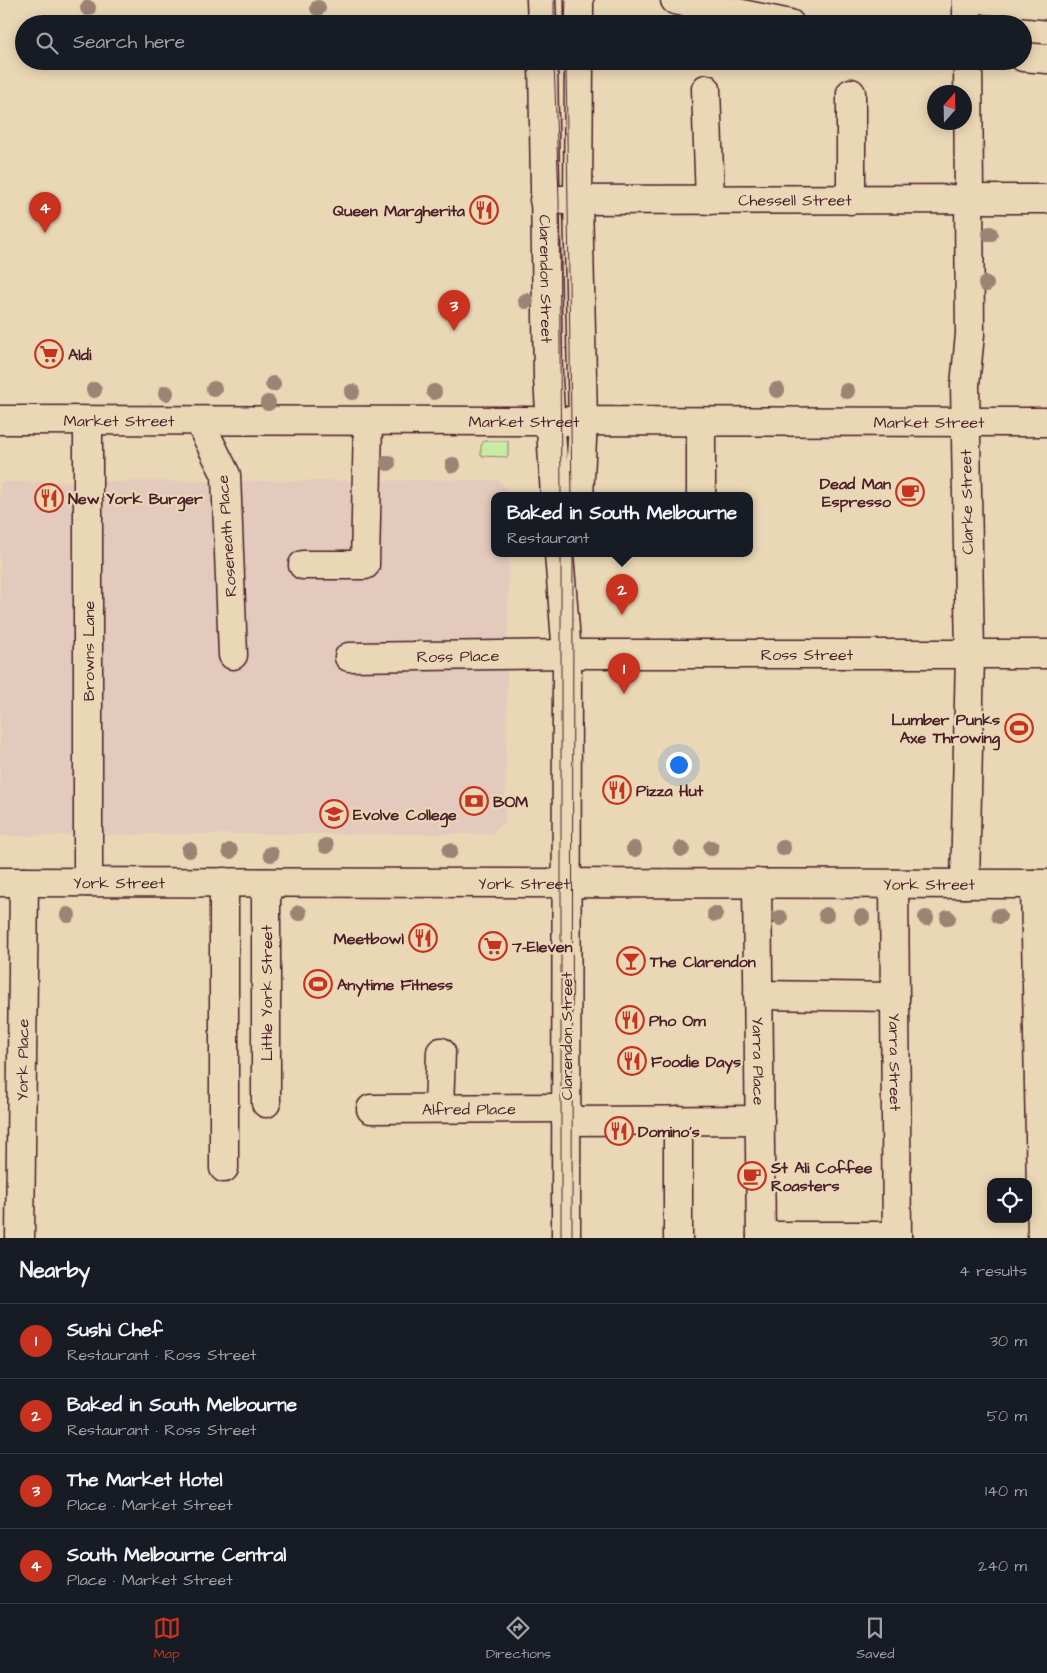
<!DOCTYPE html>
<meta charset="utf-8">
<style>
:root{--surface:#171b24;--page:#242831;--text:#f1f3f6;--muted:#9ea1a6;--line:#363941;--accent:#c8321e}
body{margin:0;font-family:"Architects Daughter",sans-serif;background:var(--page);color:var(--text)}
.controls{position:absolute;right:15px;bottom:15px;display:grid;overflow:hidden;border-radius:10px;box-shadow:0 2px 12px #0003}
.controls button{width:45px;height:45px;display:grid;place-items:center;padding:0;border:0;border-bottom:1px solid var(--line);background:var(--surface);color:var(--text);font:25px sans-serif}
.compass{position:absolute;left:927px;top:85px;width:45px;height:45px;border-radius:50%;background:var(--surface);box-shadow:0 2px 12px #0003;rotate:20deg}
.you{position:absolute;left:678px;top:764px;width:18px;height:18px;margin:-12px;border:4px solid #fff;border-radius:50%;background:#1a73e8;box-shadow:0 0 0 8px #1a73e833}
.badge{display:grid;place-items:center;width:32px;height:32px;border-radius:50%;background:var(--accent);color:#fff;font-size:16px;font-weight:700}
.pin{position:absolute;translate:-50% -41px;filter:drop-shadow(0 1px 2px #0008)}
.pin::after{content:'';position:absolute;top:26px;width:18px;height:15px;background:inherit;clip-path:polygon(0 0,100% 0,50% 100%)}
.popup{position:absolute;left:491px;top:492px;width:262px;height:65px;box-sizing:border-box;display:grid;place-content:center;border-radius:10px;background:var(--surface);filter:drop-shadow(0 1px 4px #0005);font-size:16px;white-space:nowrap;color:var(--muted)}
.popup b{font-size:19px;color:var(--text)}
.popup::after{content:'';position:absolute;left:50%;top:100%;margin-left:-10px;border:10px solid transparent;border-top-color:var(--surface)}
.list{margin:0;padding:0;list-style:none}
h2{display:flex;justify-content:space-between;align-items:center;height:65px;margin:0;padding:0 20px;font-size:21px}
h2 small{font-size:16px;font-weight:400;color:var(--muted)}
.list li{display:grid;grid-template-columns:32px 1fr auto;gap:15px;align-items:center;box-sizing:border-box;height:75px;padding:0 20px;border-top:1px solid var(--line)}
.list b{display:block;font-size:19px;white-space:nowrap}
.list p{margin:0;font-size:16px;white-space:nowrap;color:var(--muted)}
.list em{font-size:16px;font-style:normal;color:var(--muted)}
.icon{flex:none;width:28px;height:28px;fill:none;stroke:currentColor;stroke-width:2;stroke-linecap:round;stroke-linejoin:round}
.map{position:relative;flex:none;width:1047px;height:1238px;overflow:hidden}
.search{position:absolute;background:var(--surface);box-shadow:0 2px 12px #0003;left:15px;right:15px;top:15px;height:55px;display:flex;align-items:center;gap:12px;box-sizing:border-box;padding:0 18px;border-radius:28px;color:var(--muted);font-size:19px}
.sheet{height:365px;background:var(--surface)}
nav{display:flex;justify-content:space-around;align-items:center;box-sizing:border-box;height:70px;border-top:1px solid var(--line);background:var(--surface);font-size:14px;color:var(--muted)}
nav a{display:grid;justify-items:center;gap:2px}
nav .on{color:var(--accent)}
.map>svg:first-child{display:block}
.built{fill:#e3cabd}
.green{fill:#c9eba4;stroke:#8a8568}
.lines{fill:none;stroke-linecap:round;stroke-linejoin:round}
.minor-casing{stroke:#4a1f2b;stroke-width:31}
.major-casing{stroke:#4a1f2b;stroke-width:31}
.highway-casing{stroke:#4a1f2b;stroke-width:31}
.minor{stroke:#ead7b5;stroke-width:28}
.major{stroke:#ead7b5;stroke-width:28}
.highway{stroke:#ead7b5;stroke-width:28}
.tram{stroke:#4a1f2b;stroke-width:1}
.tree{fill:#9c8373}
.labels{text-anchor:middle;stroke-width:4.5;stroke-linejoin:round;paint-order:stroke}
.street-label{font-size:16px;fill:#4a1f2b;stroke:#ead7b5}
.poi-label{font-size:16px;font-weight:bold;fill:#4a1f2b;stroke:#ead7b5;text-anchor:start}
</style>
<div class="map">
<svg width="1047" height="1238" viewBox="0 0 1047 1238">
<rect width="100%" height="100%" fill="#ead7b5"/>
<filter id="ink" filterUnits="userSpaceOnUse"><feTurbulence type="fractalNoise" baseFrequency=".02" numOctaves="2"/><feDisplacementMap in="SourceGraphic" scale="10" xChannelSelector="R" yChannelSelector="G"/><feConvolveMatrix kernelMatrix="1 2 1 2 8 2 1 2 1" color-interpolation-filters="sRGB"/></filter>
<g filter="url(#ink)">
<path class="built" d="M498,480L509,492V496H494V554H509L505,821L492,834H177L0,836V482Z"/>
<path class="green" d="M484,441H508V457L481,456V446Z"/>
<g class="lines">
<defs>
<g id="minor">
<path d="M967,0V24"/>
<path d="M706,89L710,200"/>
<path d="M851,93V200"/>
<path id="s1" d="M544,200L1047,199"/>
<path id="s2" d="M0,420L1047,422"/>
<path d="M199,421L226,475L233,655"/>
<path d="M701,496V422"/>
<path d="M303,565H365L368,421"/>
<path id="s3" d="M349,657L567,654H1047"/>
<path id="s4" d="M0,882L1047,884"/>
<path d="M88,882V421"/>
<path d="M266,883V1103"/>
<path id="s5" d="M757,883L761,1238"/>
<path id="s6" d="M894,884L897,1238"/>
<path d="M965,884L970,654L965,385L970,334L968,61"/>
<path d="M1035,884L1042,1238"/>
<path d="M758,995L895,997"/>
<path d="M439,1108L441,1052"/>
<path id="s7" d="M371,1109L566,1108"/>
<path d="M678,1120V1238"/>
<path d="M566,1121L760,1120"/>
<path d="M224,1168V882"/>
<path d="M761,1236H897"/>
<path id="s8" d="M20,1238L24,882"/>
</g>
<g id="major">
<path d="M541,0L542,24"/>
<path d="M579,24V0"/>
<path id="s9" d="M543,61L548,378L555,496"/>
<path d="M579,61L578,200L583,421L579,496"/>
<path d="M559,554L567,654L566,1238"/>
</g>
<path id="highway" d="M675,0L790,24
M987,0L1047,5
M1023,57L1047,59"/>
</defs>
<use href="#minor" class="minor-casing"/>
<use href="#major" class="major-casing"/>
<use href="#highway" class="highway-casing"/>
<use href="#minor" class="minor"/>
<use href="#major" class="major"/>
<use href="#highway" class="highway"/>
<path class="tram" d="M554,24V0
M565,24L566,0
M554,61L559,200L561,496
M566,61L572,496
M561,1238V554
M572,1238L573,554"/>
</g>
<g class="tree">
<circle cx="88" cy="8" r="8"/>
<circle cx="318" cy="8" r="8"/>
<circle cx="990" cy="234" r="8"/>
<circle cx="986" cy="284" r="8"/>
<circle cx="526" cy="301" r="8"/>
<circle cx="273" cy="384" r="8"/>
<circle cx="214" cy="389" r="8"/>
<circle cx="94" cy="390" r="8"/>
<circle cx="777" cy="390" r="8"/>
<circle cx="847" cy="391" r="8"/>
<circle cx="352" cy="392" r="8"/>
<circle cx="434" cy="392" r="8"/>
<circle cx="166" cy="393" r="8"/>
<circle cx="268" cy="403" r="8"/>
<circle cx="388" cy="463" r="8"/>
<circle cx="453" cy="465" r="8"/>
<circle cx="326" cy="846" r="8"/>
<circle cx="711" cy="848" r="8"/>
<circle cx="783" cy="848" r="8"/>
<circle cx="634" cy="849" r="8"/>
<circle cx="682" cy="849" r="8"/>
<circle cx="189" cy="850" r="8"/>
<circle cx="230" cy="851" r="8"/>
<circle cx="450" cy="851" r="8"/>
<circle cx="271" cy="854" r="8"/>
<circle cx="299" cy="913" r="8"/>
<circle cx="715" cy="914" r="8"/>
<circle cx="68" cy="915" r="8"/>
<circle cx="826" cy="915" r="8"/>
<circle cx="999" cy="916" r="8"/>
<circle cx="862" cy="917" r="8"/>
<circle cx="780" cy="918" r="8"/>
<circle cx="926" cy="918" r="8"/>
<circle cx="948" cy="918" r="8"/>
</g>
</g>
<defs>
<symbol id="restaurant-ring" viewBox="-11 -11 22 22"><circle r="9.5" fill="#ead7b5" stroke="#c8321e" stroke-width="1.5"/><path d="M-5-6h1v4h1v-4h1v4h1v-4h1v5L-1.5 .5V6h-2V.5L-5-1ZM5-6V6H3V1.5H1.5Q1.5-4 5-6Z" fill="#c8321e"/></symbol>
<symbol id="supermarket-ring" viewBox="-11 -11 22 22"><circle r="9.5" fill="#ead7b5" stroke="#c8321e" stroke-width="1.5"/><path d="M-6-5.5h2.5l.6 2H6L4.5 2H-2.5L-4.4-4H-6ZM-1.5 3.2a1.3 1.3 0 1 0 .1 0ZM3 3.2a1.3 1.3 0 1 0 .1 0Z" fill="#c8321e"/></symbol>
<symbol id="cafe-ring" viewBox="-11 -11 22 22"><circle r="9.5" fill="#ead7b5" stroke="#c8321e" stroke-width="1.5"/><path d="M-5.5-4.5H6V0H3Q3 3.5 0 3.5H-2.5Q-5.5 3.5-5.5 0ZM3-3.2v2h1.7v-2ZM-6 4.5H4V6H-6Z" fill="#c8321e"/></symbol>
<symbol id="stadium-ring" viewBox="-11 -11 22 22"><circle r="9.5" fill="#ead7b5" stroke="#c8321e" stroke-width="1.5"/><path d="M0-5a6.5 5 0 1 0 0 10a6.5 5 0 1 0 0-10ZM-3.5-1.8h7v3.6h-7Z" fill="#c8321e"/></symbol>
<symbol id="bank-ring" viewBox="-11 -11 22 22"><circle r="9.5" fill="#ead7b5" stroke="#c8321e" stroke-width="1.5"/><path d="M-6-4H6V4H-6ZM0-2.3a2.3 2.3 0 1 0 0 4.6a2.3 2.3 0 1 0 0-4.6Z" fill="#c8321e"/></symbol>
<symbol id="university-ring" viewBox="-11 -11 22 22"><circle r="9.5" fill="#ead7b5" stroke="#c8321e" stroke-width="1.5"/><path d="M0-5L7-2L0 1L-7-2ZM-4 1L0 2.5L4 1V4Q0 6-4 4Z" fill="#c8321e"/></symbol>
<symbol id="bar-ring" viewBox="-11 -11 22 22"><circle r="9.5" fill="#ead7b5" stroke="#c8321e" stroke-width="1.5"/><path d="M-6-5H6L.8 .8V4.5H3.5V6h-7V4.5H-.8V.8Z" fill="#c8321e"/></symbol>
</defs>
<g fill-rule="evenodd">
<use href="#restaurant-ring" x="468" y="194" width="32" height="32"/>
<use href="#supermarket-ring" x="33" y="338" width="32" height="32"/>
<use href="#cafe-ring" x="894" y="476" width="32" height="32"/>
<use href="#restaurant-ring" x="33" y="482" width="32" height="32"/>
<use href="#stadium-ring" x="1003" y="712" width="32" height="32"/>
<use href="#restaurant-ring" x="601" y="774" width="32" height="32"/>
<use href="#bank-ring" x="458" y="785" width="32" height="32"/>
<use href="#university-ring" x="318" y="798" width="32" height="32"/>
<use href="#restaurant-ring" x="407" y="922" width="32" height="32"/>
<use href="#supermarket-ring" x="477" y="930" width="32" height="32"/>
<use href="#bar-ring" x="615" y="945" width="32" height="32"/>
<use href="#stadium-ring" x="302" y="968" width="32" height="32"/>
<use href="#restaurant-ring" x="614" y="1004" width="32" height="32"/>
<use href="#restaurant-ring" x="616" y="1045" width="32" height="32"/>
<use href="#restaurant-ring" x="603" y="1115" width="32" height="32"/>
<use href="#cafe-ring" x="736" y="1160" width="32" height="32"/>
</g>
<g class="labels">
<g class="street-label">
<text dy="6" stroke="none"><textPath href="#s1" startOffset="251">Chessell Street</textPath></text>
<text dy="6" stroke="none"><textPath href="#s9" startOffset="218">Clarendon Street</textPath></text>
<text dy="6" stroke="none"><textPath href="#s2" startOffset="119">Market Street</textPath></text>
<text dy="6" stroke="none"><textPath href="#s2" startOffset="524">Market Street</textPath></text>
<text dy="6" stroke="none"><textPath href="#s2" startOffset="929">Market Street</textPath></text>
<text transform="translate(966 502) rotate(-91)" y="6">Clarke Street</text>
<text transform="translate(226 536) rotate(-94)" y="6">Roseneath Place</text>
<text transform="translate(88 651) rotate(-90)" y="6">Browns Lane</text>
<text dy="6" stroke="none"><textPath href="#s3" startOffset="458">Ross Street</textPath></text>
<text dy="6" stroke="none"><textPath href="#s3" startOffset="109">Ross Place</textPath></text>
<text dy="6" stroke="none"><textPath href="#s4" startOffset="119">York Street</textPath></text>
<text dy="6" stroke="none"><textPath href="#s4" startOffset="524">York Street</textPath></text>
<text dy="6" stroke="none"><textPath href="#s4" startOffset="929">York Street</textPath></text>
<text transform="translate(266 993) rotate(-90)" y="6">Little York Street</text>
<text transform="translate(566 1036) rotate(-90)" y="6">Clarendon Street</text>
<text dy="6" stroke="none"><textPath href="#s8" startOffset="178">York Place</textPath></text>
<text dy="6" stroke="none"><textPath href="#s5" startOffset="178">Yarra Place</textPath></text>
<text dy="6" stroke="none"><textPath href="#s6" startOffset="178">Yarra Street</textPath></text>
<text dy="6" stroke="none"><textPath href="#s7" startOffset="98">Alfred Place</textPath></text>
</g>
<g class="poi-label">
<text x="465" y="216" text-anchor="end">Queen Margherita</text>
<text x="68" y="360">Aldi</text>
<text x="891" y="489" text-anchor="end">Dead Man<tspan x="891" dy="18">Espresso</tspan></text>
<text x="68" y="504">New York Burger</text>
<text x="1000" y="725" text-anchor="end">Lumber Punks<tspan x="1000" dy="18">Axe Throwing</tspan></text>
<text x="636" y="796">Pizza Hut</text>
<text x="493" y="807">BOM</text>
<text x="353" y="820">Evolve College</text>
<text x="404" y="944" text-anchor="end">Meetbowl</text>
<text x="512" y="952">7-Eleven</text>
<text x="650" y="967">The Clarendon</text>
<text x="337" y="990">Anytime Fitness</text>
<text x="649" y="1026">Pho Om</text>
<text x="651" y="1067">Foodie Days</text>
<text x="638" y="1137">Domino's</text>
<text x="771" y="1173">St Ali Coffee<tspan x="771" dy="18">Roasters</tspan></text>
</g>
</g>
</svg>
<div class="controls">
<button><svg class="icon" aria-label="locate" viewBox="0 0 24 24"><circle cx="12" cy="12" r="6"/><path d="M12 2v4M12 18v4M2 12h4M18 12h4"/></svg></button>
</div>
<svg class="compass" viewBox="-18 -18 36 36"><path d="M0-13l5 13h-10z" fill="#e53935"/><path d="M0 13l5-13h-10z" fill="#9ea1a6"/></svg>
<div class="you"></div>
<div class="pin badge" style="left:624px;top:694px">1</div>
<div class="pin badge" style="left:622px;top:615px">2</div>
<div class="popup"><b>Baked in South Melbourne</b>Restaurant</div>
<div class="pin badge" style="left:454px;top:331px">3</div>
<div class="pin badge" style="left:45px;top:233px">4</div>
<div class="search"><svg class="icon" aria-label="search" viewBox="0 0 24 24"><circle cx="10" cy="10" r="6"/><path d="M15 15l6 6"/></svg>Search here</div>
</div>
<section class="sheet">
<h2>Nearby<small>4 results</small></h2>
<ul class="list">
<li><span class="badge">1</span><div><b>Sushi Chef</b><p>Restaurant · Ross Street</p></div><em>30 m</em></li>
<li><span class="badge">2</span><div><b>Baked in South Melbourne</b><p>Restaurant · Ross Street</p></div><em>50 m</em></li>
<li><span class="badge">3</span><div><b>The Market Hotel</b><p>Place · Market Street</p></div><em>140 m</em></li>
<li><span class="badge">4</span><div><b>South Melbourne Central</b><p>Place · Market Street</p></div><em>240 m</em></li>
</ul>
</section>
<nav>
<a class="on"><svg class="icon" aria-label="map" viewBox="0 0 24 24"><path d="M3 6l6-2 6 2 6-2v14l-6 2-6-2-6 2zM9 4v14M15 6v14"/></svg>Map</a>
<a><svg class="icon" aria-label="directions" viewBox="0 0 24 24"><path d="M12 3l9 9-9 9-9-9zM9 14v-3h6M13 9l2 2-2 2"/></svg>Directions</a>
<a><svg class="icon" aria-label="saved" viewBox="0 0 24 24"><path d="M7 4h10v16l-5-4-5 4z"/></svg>Saved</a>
</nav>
